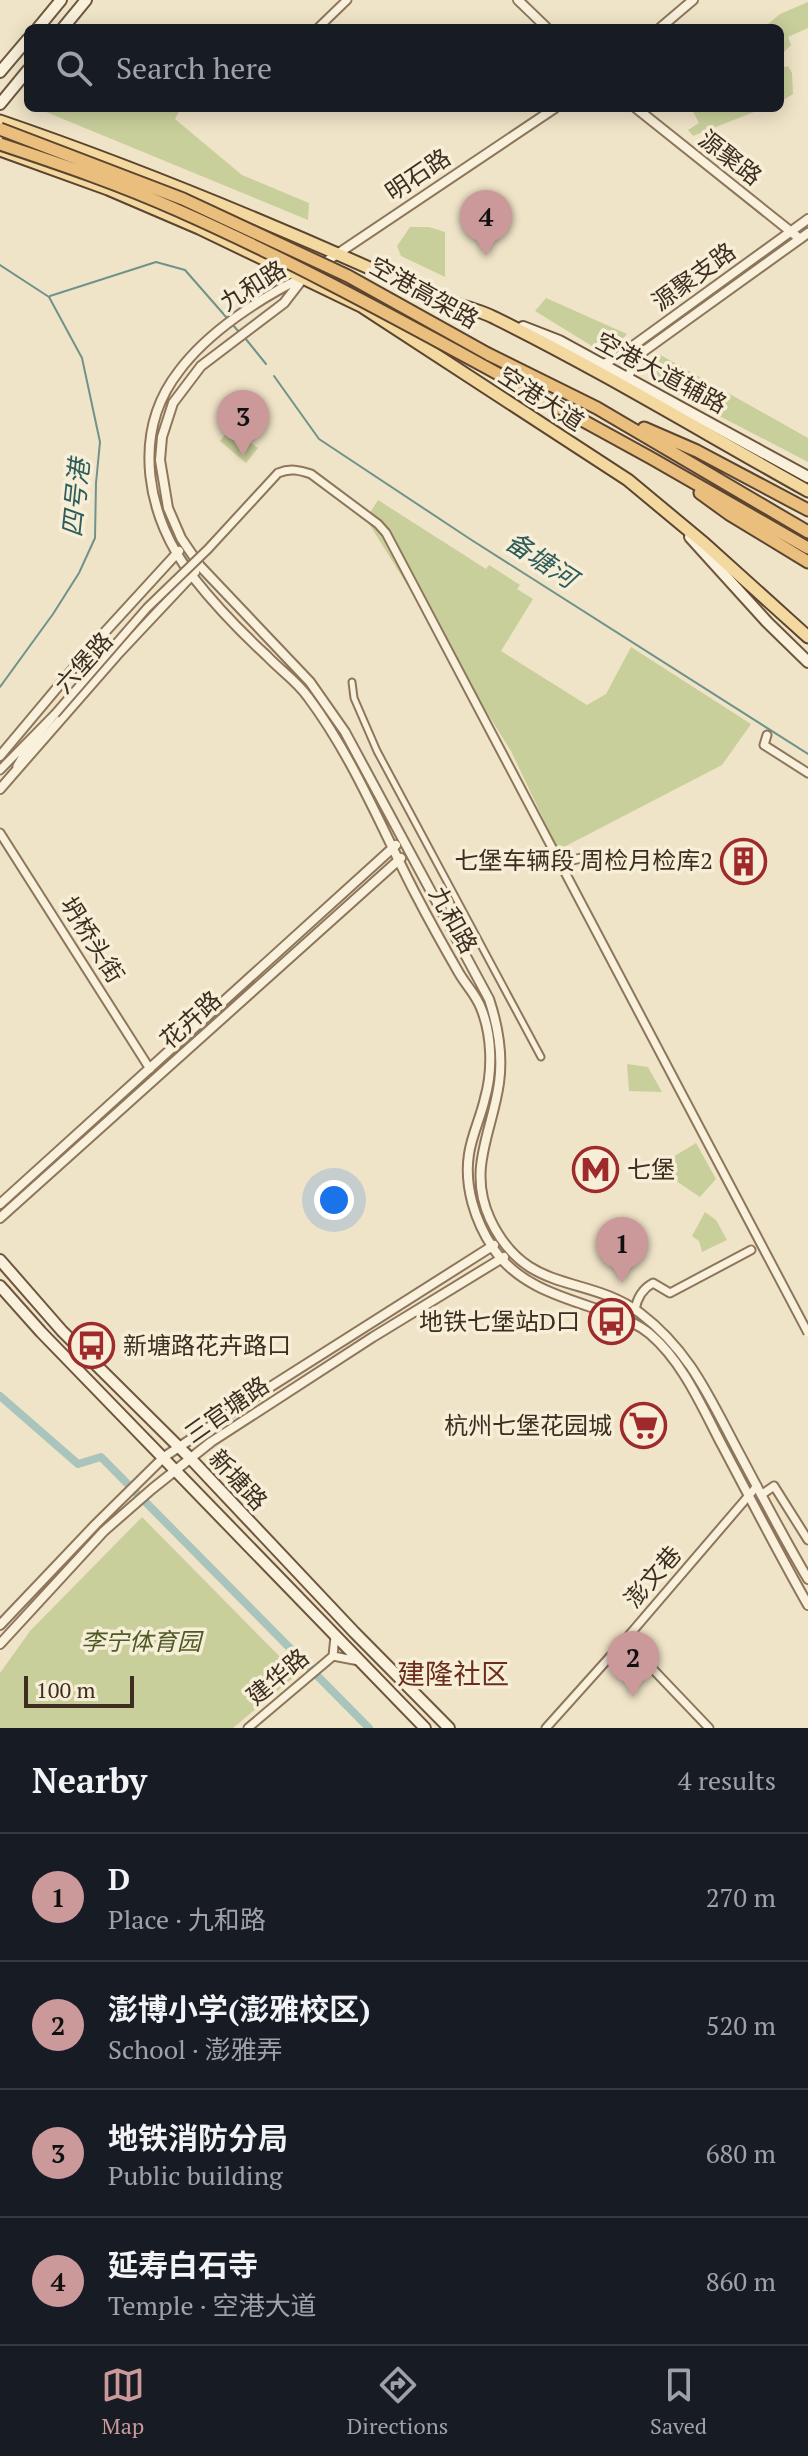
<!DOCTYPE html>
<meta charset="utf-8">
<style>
:root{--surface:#171b24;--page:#20242c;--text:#f1f3f6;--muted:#9ea1a6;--line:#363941;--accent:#cc999b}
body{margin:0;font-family:"PT Serif","Noto Sans SC",serif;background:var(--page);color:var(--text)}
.scale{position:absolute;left:24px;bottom:20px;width:110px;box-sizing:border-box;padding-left:8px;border:4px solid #3d2e20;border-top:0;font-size:22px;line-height:28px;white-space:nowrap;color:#3d2e20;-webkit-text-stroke:6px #f7eed8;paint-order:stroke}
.you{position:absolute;left:334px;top:1200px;width:28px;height:28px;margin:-20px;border:6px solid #fff;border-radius:50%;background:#1a73e8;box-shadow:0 0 0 12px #1a73e833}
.badge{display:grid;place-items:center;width:52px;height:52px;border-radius:50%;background:var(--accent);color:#111;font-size:26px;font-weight:700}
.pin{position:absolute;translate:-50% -66px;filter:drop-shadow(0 2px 4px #0008)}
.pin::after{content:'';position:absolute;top:42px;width:28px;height:24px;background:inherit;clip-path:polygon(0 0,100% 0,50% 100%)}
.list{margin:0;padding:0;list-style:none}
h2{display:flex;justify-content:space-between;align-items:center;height:104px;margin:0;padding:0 32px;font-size:34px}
h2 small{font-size:26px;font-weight:400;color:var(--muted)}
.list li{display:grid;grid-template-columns:52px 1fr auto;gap:24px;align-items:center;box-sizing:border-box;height:128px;padding:0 32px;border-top:2px solid var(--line)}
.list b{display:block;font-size:30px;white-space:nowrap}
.list p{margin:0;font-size:26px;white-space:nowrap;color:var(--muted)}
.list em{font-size:26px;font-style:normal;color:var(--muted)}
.icon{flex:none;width:44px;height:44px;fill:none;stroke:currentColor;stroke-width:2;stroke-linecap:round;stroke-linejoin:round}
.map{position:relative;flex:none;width:808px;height:1728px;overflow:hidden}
.search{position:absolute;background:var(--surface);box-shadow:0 4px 20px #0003;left:24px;right:24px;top:24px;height:88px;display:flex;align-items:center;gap:20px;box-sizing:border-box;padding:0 28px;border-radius:12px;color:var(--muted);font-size:30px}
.sheet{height:616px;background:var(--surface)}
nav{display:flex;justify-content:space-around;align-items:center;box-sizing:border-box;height:112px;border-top:2px solid var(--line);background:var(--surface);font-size:22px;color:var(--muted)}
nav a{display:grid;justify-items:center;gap:4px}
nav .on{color:var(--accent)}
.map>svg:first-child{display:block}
.green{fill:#c9cf9b}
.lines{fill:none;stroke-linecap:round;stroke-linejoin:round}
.stream{stroke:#6f938a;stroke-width:2}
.canal{stroke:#a9c4bc;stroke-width:8}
.pedestrian-casing{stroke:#8d765c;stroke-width:9}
.minor-casing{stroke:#8d765c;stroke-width:11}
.tertiary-casing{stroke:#8d765c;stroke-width:12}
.secondary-casing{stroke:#6f573f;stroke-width:14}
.primary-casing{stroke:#5b4430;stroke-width:15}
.trunk-casing{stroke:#5b4430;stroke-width:15}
.pedestrian{stroke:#faf1dc;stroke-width:5}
.minor{stroke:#faf1dc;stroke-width:7}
.tertiary{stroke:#faf1dc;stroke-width:8}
.secondary{stroke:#faf1dc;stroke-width:10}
.primary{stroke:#f3d9a0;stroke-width:11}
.trunk{stroke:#eabe7c;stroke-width:11}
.minor-bridge-casing{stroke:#8d765c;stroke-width:11;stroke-linecap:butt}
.trunk-bridge-casing{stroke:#5b4430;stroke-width:15;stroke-linecap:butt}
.minor-bridge{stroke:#faf1dc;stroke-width:7}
.trunk-bridge{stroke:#eabe7c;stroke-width:11}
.labels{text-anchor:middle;stroke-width:7;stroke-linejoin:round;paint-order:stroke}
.street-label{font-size:24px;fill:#3d2e20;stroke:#f7eed8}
.poi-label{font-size:24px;fill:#3d2e20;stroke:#f7eed8;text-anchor:end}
.park-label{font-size:24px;font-style:italic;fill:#4d5a26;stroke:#f7eed8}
.water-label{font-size:26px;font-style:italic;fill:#2f5d5a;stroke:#f7eed8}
.quarter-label{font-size:28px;fill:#6b2e1e;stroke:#f7eed8}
</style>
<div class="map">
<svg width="808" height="1728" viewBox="0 0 808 1728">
<rect width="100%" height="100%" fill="#f0e4c8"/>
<path class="green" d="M808,2V28L788,37L791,45L780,56V28H763L780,14Z
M780,63L785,67L788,66L792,73L793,94L780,102Z
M45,108H181L175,119L242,175L309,203L308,220L46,112Z
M691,108H764L693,136L688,130L699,123Z
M410,227H429L445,232V277L401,256L397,246Z
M546,298L627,334L615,347L600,351L535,311Z
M657,353L808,438V462L652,381L646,370Z
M231,427L258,448L246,463L220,441Z
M378,500L486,569L489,565L520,585L517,589L533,599L501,651L587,705L606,694L631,647L751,724L722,765L558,850L511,751L366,519Z
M627,1064L648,1067L662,1092L629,1091Z
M696,1143L716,1179L700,1197L667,1175L668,1160Z
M705,1212L716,1220L727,1240L702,1252L699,1241L692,1236Z
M142,1517L285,1662L294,1677L233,1728H0V1673L30,1631Z"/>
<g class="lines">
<path class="stream" d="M0,265L49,297L82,358L100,442L96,483L95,538L79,573L53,614L0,687
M50,296L156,262L185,270L227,318
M231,323L240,333
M245,338L266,364
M274,376L319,439L470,539L808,754"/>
<path class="canal" d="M0,1396L78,1464L101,1457L369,1728"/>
<defs>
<path id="pedestrian" d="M352,682L354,698L377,751L541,1057"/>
<path id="minor" d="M318,28L347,0
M767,735L764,745L808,773
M0,770L55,714L29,746L17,766
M0,833L150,1069
M559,863L586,857
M635,1310C637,1298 642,1289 653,1283L670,1293L751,1250
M761,1495L774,1486L808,1540
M625,1640L709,1728
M333,1656L359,1661
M248,1728L333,1656L335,1636
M546,1728L625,1640L757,1486"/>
<path id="tertiary" d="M518,0L547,28
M660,28L693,0
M555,108L303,277C260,298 208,332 179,371C130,434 147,519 193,577C215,605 241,632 267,656C280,670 297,681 308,697C353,757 381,827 415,893C429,920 444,947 459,973C466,985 476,995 481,1008C492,1035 493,1070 485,1098C481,1117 472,1134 469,1154C464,1186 475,1221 493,1248C519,1287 565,1298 606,1312C622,1318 637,1323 650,1334C683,1362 702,1407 722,1445C750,1498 778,1552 808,1605
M636,108L800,239
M301,281L284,303L201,366L173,403L162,437L160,460L168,508L181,538L200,566L310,682L345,732L489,999C498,1026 503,1054 499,1083C492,1133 467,1169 490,1219C526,1296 585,1273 640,1313C690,1351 709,1397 738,1451C761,1494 783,1537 808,1579
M602,365L619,356L808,219
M627,379L636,361L644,351L808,233
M0,756L93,645L179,551
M0,789L117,655L195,572
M0,1204L396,845
M0,1218L401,858
M0,1625L96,1524L164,1457L256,1396L494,1245
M0,1644L104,1531L152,1489L211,1442L373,1337L504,1257"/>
<path id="secondary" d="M38,28L61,0
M63,28L86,0
M0,72L28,39
M0,104L28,70
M523,327L559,341L808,477
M690,537L767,622L808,662
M0,1260L62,1331L191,1459L354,1632L449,1728
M0,1286L41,1332L425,1728"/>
<path id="primary" d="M0,121C146,171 287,230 427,294C449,304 474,307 495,318C602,371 704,433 808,491
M0,150L108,189L199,228L361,306L628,480L705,544L808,637"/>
<path id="trunk" d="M488,354L597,408L808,532
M480,364L651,458L808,548
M644,428L697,451L808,510
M700,493L729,514L808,562"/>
</defs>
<use href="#pedestrian" class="pedestrian-casing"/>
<use href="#minor" class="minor-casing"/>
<use href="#tertiary" class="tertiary-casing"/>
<use href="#secondary" class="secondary-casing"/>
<use href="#primary" class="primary-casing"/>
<use href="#trunk" class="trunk-casing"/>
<use href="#pedestrian" class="pedestrian"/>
<use href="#minor" class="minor"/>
<use href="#tertiary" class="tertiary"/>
<use href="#secondary" class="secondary"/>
<use href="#primary" class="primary"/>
<use href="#trunk" class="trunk"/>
<defs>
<path id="minor-bridge" d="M55,714L147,608L208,549L278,473C290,468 299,470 311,474L378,524L386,533L808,1333"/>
<path id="trunk-bridge" d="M0,129L183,199L348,276L488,354
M0,144C60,164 119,184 177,210C281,256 381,310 480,364"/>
</defs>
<use href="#minor-bridge" class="minor-bridge-casing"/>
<use href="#trunk-bridge" class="trunk-bridge-casing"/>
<use href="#minor-bridge" class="minor-bridge"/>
<use href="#trunk-bridge" class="trunk-bridge"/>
</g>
<defs>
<symbol id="building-ring" viewBox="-11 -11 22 22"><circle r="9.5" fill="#f7eed8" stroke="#9e2a2b" stroke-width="1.5"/><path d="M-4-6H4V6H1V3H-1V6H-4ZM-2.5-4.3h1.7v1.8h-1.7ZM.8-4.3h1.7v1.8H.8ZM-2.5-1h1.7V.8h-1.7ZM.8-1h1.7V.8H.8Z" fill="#9e2a2b"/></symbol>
<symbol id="metro-ring" viewBox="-11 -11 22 22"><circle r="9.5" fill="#f7eed8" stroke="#9e2a2b" stroke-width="1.5"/><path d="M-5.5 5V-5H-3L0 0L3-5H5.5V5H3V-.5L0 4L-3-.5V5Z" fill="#9e2a2b"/></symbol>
<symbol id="bus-ring" viewBox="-11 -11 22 22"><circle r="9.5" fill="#f7eed8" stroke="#9e2a2b" stroke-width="1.5"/><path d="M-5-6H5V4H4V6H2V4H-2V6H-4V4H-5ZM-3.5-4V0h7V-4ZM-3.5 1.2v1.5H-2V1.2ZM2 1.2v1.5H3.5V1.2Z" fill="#9e2a2b"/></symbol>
<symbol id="supermarket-ring" viewBox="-11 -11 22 22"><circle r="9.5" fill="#f7eed8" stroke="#9e2a2b" stroke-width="1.5"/><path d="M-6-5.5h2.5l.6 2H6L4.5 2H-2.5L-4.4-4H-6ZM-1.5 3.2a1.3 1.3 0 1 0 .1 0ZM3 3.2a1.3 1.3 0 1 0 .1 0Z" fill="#9e2a2b"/></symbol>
</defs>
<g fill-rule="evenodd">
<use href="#building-ring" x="718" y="836" width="51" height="51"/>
<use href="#metro-ring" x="570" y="1144" width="51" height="51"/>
<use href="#bus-ring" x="586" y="1296" width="51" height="51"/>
<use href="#bus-ring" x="66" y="1320" width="51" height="51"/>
<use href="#supermarket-ring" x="618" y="1400" width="51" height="51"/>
</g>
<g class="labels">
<g class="street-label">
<text transform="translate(730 158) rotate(38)" y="8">源聚路</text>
<text transform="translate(418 175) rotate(-34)" y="8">明石路</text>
<text transform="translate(694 277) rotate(-36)" y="8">源聚支路</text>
<text transform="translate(253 286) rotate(-32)" y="8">九和路</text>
<text transform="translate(424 293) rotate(29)" y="8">空港高架路</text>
<text transform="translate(661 373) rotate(28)" y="8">空港大道辅路</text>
<text transform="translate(541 399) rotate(33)" y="8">空港大道</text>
<text transform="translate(84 663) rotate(-48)" y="8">六堡路</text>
<text transform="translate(453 920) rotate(61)" y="8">九和路</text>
<text transform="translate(92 940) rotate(58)" y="8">坍桥头街</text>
<text transform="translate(191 1020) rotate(-42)" y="8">花卉路</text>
<text transform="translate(227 1410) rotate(-35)" y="8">三官塘路</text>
<text transform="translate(238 1480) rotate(47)" y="8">新塘路</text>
<text transform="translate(653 1577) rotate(-49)" y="8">澎文巷</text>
<text transform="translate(278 1677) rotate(-40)" y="8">建华路</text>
</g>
<g class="poi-label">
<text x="713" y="869">七堡车辆段 周检月检库2</text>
<text x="627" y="1178" text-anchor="start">七堡</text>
<text x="580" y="1330">地铁七堡站D口</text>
<text x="123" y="1354" text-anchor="start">新塘路花卉路口</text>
<text x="612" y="1434">杭州七堡花园城</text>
</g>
<g class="park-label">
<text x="141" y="1650">李宁体育园</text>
</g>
<g class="water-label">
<text transform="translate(76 498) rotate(-84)" y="9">四号港</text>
<text transform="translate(541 560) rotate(33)" y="9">备塘河</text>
</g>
<g class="quarter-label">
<text x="453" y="1684">建隆社区</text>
</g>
</g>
</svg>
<div class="scale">100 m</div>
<div class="you"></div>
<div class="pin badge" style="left:622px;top:1283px">1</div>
<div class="pin badge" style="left:633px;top:1697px">2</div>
<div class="pin badge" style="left:243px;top:456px">3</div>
<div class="pin badge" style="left:486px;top:256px">4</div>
<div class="search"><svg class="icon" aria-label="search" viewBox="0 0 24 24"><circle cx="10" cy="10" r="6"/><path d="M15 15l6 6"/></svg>Search here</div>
</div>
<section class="sheet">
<h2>Nearby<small>4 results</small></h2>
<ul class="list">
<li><span class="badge">1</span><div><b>D</b><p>Place · 九和路</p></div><em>270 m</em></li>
<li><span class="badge">2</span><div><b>澎博小学(澎雅校区)</b><p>School · 澎雅弄</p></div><em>520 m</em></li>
<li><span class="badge">3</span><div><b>地铁消防分局</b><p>Public building</p></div><em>680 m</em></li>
<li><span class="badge">4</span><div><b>延寿白石寺</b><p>Temple · 空港大道</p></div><em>860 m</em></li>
</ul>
</section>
<nav>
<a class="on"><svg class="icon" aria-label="map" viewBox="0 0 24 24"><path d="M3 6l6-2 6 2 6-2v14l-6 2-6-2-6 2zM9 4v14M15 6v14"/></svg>Map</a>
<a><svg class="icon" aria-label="directions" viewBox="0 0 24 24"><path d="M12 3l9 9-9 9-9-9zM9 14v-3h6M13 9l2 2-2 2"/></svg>Directions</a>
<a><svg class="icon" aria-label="saved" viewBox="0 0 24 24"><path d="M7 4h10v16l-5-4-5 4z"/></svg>Saved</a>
</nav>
